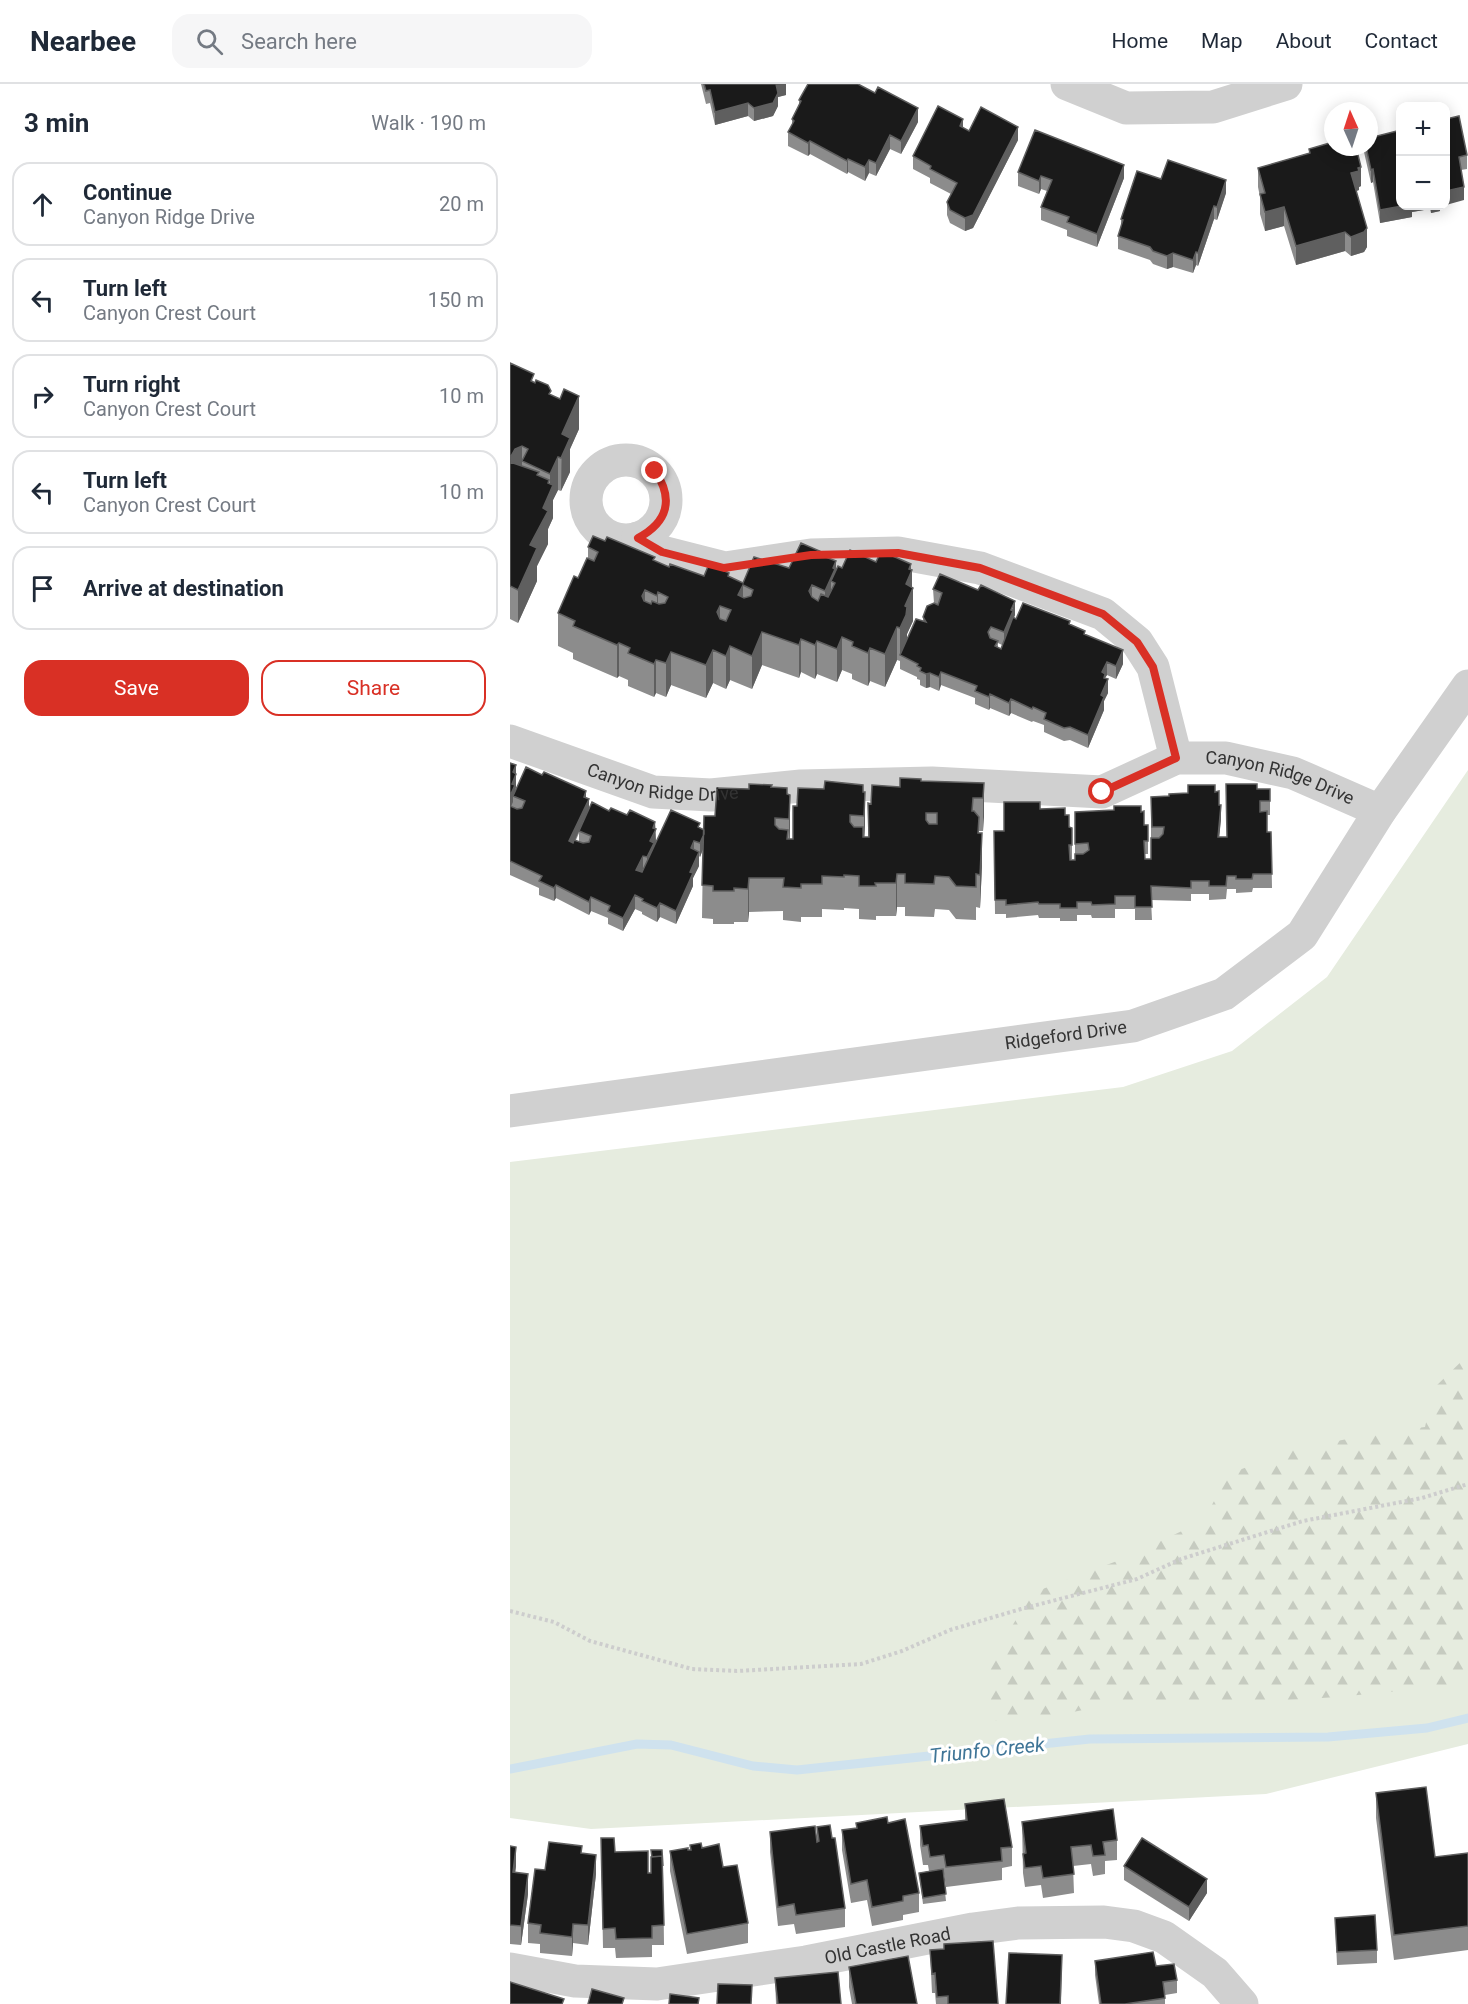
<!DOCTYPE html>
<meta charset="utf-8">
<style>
:root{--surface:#fff;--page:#f6f6f7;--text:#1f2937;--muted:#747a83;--line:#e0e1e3;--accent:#d93025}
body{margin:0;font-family:Roboto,sans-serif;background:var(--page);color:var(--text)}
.controls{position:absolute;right:18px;top:18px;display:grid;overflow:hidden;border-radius:12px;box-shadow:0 3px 15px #0003}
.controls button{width:54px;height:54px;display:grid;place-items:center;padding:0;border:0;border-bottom:2px solid var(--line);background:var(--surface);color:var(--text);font:30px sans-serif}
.compass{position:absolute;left:814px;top:18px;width:54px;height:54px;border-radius:50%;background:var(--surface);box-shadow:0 3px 15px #0003;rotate:357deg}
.stop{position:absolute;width:18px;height:18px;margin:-14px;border:4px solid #d93025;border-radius:50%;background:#fff}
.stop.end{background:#d93025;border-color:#fff;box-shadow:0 2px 6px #0008}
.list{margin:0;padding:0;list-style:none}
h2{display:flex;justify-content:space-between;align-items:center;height:78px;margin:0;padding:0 24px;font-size:26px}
h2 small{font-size:20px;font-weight:400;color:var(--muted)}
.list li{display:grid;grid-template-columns:39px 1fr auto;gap:18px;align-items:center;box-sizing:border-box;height:84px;margin:0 12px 12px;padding:0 12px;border:2px solid var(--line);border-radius:18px}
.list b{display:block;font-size:22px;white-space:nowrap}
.list p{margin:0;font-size:20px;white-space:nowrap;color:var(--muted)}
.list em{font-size:20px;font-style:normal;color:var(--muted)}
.actions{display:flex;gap:12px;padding:18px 24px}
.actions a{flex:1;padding:14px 0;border:2px solid var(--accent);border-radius:18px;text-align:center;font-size:21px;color:var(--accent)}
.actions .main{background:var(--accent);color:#fff}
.icon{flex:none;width:33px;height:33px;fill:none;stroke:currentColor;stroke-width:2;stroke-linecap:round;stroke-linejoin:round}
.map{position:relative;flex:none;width:958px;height:1920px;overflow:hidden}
header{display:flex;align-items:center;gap:36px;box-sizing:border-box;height:84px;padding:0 30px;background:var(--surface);border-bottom:2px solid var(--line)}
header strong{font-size:28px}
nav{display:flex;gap:33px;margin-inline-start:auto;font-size:21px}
.search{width:420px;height:54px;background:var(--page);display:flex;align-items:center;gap:15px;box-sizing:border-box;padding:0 21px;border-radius:18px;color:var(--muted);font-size:22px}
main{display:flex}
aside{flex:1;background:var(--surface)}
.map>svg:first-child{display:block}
.green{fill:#e6ecdf}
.forest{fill:url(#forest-firs)}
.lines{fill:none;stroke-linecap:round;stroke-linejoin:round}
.stream{stroke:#cfe2ee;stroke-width:9}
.path{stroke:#cdcdcd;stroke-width:4;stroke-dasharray:3 3;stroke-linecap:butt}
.minor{stroke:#d0d0d0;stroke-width:33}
.wall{fill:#8c8c8c;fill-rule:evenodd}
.shaded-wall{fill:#5f5f5f}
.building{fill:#1a1a1a;stroke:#5f5f5f;stroke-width:1.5;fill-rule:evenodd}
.route{stroke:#d93025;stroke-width:8}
.labels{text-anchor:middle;stroke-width:6;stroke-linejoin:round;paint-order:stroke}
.street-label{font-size:18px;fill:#333;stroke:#fff}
.water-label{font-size:20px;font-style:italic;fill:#3f7597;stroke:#fff}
</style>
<header>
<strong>Nearbee</strong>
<div class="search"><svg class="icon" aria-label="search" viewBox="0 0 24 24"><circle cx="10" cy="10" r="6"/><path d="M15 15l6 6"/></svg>Search here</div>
<nav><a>Home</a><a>Map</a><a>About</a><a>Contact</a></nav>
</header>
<main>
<aside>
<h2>3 min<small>Walk · 190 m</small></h2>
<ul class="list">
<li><svg class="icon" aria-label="ahead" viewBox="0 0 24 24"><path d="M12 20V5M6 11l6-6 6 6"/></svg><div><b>Continue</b><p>Canyon Ridge Drive</p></div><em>20 m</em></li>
<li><svg class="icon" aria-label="left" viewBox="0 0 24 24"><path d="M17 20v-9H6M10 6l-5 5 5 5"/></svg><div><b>Turn left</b><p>Canyon Crest Court</p></div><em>150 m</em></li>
<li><svg class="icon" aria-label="right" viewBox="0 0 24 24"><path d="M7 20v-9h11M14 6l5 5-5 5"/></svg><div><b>Turn right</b><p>Canyon Crest Court</p></div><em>10 m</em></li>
<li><svg class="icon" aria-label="left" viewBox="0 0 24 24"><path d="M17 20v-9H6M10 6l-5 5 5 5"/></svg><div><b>Turn left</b><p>Canyon Crest Court</p></div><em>10 m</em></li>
<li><svg class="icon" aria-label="arrive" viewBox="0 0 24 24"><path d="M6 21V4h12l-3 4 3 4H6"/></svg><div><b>Arrive at destination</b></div></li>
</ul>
<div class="actions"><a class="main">Save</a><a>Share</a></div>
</aside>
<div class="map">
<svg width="958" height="1920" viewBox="0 0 958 1920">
<defs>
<pattern id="forest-firs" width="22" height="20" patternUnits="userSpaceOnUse" patternTransform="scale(1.5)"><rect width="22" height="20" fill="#e6ecdf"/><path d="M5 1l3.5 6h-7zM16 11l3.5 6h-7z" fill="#c6cbc0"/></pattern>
</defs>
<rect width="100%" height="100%" fill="#fff"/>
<path class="green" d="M958,686V1660L756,1710L81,1745L0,1734V1078L613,1003L722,967L817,893Z"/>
<path class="forest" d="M958,1271V1595L932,1603L827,1613L698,1621L614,1618L522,1636L482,1637L478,1582L522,1509L615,1474L693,1437L719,1390L781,1366L868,1349L915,1343L924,1304Z"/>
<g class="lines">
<path class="stream" d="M0,1685L127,1660L161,1661L243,1682L287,1686L580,1655L818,1653L917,1644L958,1634"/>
<path class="path" d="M0,1527L44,1538L80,1557L182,1585L227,1587L351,1580L392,1567L440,1546L511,1525L627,1495L671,1475L793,1437L912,1414L958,1400"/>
<g class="minor">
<path d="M557,0L616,24L703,23L776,0"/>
<circle cx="116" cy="416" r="40"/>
<path d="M128,454L152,468L215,484L301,471L388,469L470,484L593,530L627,558L643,583L666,674"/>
<path id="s1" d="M0,657L143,708L201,711L291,702L422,699L592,708L666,674H716L783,689L870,727"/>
<path id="s2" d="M0,1027L623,942L714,910L792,851L870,727L958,602"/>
<path id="s3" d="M0,1885L65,1897L147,1900L296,1878L463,1845L508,1839L594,1838L624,1842L654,1853L705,1889L732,1920"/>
</g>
</g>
<path class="wall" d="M191,0H276V11L268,13V22L263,32L244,37L238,32L205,41L200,19L196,20Z
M289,16L408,38L391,70L380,65L366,92L359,89L355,97L338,88L337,90L300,70L298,72L278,62V48L282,42V35L289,21Z
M936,35L957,71V85L951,86L954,116Z
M453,44L459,47L508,56L463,144L455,147L440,139L437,131V118L441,110L420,99V94L403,85V72Z
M854,63H859L891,122H931H930V127L921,129L920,125L902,128V133L870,139L863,98L861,99L854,68Z
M799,65L851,102L849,103V106L846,107L857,163L854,168L841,172L835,167L786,181L774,142L755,147L750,130V113L748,103V84L799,69Z
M508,88L614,94L587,163L557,152V146L531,136V123L537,107L531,105L529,110L508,102Z
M651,95L716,109L707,136L704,135L688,182L686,181L683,189L663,183L657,185L643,180L640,176L608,165V152L611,143V135Z
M0,279L41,311L69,345L60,365V388L51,407L48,406L43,416V434L38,445V460L27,482V497L8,539L0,535Z
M78,463L145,477L159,483L194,492L219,493L233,499L279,484L312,471L326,488L332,484L366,478L401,485L403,537L397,550V555L413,537V533L424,519L423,505L505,531L503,534L506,535L560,540L575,550L613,580L606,595L597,591L595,594L598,609L594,617V626L578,664L560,656L554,657L534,648V641L523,637L522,638L501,629L499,632L480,624L479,626L465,620V614L431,601L429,607L420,603L416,604L410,601V596L407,595V593L390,585V577L387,576L375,603L360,597L358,602L342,595V590L332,586L327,598L307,590L305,595L291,588L289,594L252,581L242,605L220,596L216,605L203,599L196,614L161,601L156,613L146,609L144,613L118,602V596L109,592L107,594L63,575V569L48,562V529L68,494L78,474ZM488,559L492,561L491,565L488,563Z
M0,679L6,681V703L5,709L76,714L79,727H99L145,738L146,759L190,744L194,746L205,732L239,705L262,703L277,710L280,744V755H283V722H287L314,705L353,701L355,741L354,753H358V719L361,720L390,703L411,697L474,699L473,747H469L472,782L470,824L466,823V836L446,835L439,826L425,825L424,833L395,832V823H387L386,832H366V836L349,835V825L334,824V826L312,825V833H291V838L273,836V827L239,828L238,838H224V840H203V835L192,834L193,765L190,773L189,772V782L183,794V802L166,840L150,833L147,838L132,830V828L125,825L113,847L98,840V834L81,827L79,831L46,814L44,817L29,811V804L0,791ZM69,749V758L66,756Z
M747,705H760V731H757V748H761L762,804H743L742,808L726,809V805H717L716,815L699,816V810H681V817L641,816L642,836H625V825H605V834H582L581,831H567V837H550V834H529L528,831L496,834V830H485L484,747H494L530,725L555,731L559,743L562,744V775H560V776H565V728H631L634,741H638V770H635V775H641V713L659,712L678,709L705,708L709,721L711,735L709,753H717Z
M866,1709L925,1773L958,1769V1866L884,1876L866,1734Z
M455,1720L502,1763V1782L492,1784V1796L436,1803L434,1790H433L436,1817L413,1820L409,1789L419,1787L418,1781H413L410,1761V1742L455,1736Z
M512,1738L607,1756V1776L595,1777V1790L583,1792L581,1780L563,1782L564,1809L533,1814L531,1801L515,1803L513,1789Z
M346,1739H378L409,1809V1828L393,1831V1836L362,1842L357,1816L341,1819L332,1766V1746L346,1744Z
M307,1743L335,1824V1843L286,1850L284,1840L268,1842L260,1768V1748L307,1755Z
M91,1754L105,1768L138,1789H141V1766L153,1782L154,1861H142V1873L106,1874L105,1864H93Z
M180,1761L192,1764L213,1783L238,1839V1859L177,1870L160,1787V1767L180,1766Z
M0,1762L6,1782L5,1788L18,1810L11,1861L0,1860Z
M72,1769L86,1790L78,1861L63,1859L62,1872L30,1869V1860L18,1859V1839L35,1786Z
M614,1782L697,1809L679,1837L614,1796Z
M825,1834L867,1866V1879L827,1881Z
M420,1866L488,1920H426L425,1909H422Z
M585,1877L646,1882L667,1896V1909L655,1911V1920H589L585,1891Z
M339,1883L407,1920H342L339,1903Z
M265,1894L331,1920H266Z"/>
<path class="shaded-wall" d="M266,0H276V11L268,13V22L263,32L244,37V24Z
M238,19V32L205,41V28Z
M408,24V38L391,70V57Z
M453,35V48L450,42Z
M508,43V56L463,144L455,147V134Z
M380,51V65L366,92V79Z
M300,57V70L298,72V59Z
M338,75V88L337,90V77Z
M359,76V89L355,97V83Z
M614,81V94L587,163V150Z
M851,83V102L849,103V106L841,109V89Z
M863,85V98L861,99V86Z
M531,92V105L529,110V97Z
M716,96V109L707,136V123Z
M954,103V116L936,121V107Z
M704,122V135L688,182V169Z
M892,122H920V125L902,128V133L870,139V126Z
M921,122H931H930V127L921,129Z
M774,123V142L755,147V128Z
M857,144V163L854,168L841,172V153Z
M835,148V167L786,181V162Z
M686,168V181L683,189V176Z
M663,169V183L657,185V172Z
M69,312V345L60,365V388L51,407L52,350Z
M12,362V395L0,407V374L5,365Z
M48,373V406L43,416V434L38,445V460L27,482V497L8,539V506L20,461L33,424L39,396V411L40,409V390Z
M326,477V510L325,499L321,497V525L315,540V507Z
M401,480V488L402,486V507L403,504V537L397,550V556L390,571V544L396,500Z
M233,501V534L228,511Z
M302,501V534L299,507Z
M135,506V539L132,512Z
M148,508V541L147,545V512Z
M505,517V531L494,562V548Z
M210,522V555L207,528Z
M387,543V576L375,603V570Z
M252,548V581L242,605V572Z
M332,553V586L327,598V565Z
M291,555V588L289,594V561Z
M307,557V590L305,595V561Z
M109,559V592L107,594V561Z
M220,562V596L216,605V572Z
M360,564V597L358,602V569Z
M203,566V599L196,614V581Z
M613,566V580L606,595V582Z
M161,568V601L156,613V579Z
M146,576V609L144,613V580Z
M597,578V591L595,594L598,595V609L594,617V626L578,664V651L591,611L592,588Z
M431,588V601L429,607V593Z
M420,589V603L416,604V590Z
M480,610V624L479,626V613Z
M501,615V629L499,632V619Z
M6,681V703L5,707V712H3V718L0,725V712L3,688Z
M474,699V733L473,747V714Z
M76,707V720L79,715V728L69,747L59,770V757Z
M355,708V741L354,765V732Z
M280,711V744L279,768V735Z
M711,721V735L708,766V753Z
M145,738L146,759L137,787V773L143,744Z
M195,747V760L190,773V759Z
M472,749V782L470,824V791Z
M184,757V770L181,764Z
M189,768V782L183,794V802L166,840V827L180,788Z
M133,772V785L126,799V786Z
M387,790V823L386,832V799Z
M239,794V828L238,838V805Z
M46,801V814L44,817V804Z
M125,811V825L113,847V834Z
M81,813V827L79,831V818Z
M150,819V833L147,838V824Z
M6,1763V1782L3,1807V1788Z
M86,1771V1790L78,1861V1841Z
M18,1790V1810L11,1861V1842Z
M697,1795V1809L679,1837V1823Z
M63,1840V1859L62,1872V1853Z
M552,1871L551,1920H550Z"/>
<path class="building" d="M194,0H268H266L268,9L263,19L244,24L238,19L205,28L200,6L196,7Z
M298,0H348L365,9L368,3L408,24L391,57L380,51L366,79L359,76L355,83L338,75L337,77L300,57L298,59L278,48L284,37L282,35L291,17L289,16Z
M428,22L453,35L450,42L459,47L471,23L508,43L463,131L455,134L440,126L437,118L447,99L420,85L421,82L403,72Z
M949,32L957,71L949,73L954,103L936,107V35Z
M525,46L614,81L587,150L557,138L559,133L531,123L542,96L531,92L529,97L508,88Z
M891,46V122H892L870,126L863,85L861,86L856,63H859V54Z
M823,58V63H846L851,83L848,84L849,87L841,89L857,144L854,148L841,153L835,148L786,162L774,123L755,128L750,110L755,109L748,84L800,69L799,65Z
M658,76L716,96L707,123L704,122L688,169L686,168L683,176L663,169L657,172L643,167L640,163L608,152L613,136L611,135L627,87L651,95Z
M0,279L24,290L21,297L25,299L26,296L38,301L41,307L39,310L50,315L54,305L69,312L52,350L60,354L51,374L48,373L40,390L12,377L18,365L12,362L5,365L0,374Z
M0,378L29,388L27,391L39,396L38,399L43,401L33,424L38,427L20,461L27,464L8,506L0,502Z
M83,452L95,457L97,453L145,473L143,476L159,483L160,480L194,492L199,480L219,489L218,492L233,499L244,473L279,484L291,459L312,468L310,471L326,477L323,484L325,485L315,507L302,501L299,507L302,513L308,517L311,510L318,513L325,499L321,497L328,482L332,484L340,466L366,478L371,467L401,480L399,485L402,486L396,500L403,504L395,522L397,523L396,531L390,544L387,543L375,570L360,564L358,569L342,562L343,558L332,553L327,565L307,557L305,561L291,555L289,561L252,548L242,572L220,562L216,572L203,566L196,581L161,568L156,579L146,576L144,580L118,569L120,564L109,559L107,561L63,542L65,537L48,529L64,492L68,494L77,474L84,477L88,468L78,463ZM233,501L243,506L241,512L234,514L228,511ZM135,506L147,512L148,508L158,513L155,519L149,520L142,517L141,520L134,517L132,512ZM210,522L221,526L216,537L210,535L207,528Z
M430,490L468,506L471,501L505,517L501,526L503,527L494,548L481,543L478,548L480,554L488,557L485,562L491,565L503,533L506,535L513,519L560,537L559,540L575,547L574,550L613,566L606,582L597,578L592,588L595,590L594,594L598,595L591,611L594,613L578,651L560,643L554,644L534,635L536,629L523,623L522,625L501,615L499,619L480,610L479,613L465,607L467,602L431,588L429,593L420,589L416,590L410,587L411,584L407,582L408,580L390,571L406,535L416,538L413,533L417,522L424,519L428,521L432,509L423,505Z
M0,679L6,681L3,688L6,690L2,700L5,701L0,712Z
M16,683L32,691L34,688L76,707L74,713L79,715L59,757L63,759L64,756L73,759L79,758L81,752L69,747L82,718L99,727L101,724L117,731L120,726L145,738L143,744L146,745L140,757L144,759L137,773L133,772L126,786L132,788L161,726L190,739L188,743L194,746V750L190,759L184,757L181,764L189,768L180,788L183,789L166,827L150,819L147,824L132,817L133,815L125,811L113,834L98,827L100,822L81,813L79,818L46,801L44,804L29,797L32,792L0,777V722L7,725L12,724L15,717L3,712Z
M390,694L411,695V697L474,699L473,714H463L462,727H464L469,733L468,749H472L470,791L466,790V803L446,802L439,793L425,792L424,800L395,799V790H387L386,799H365L366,802H349V792L334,791V793L312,792V800H291V804L273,803L274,794H239L238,805L224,804V807H203V802L192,801L194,732H205L207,704L239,705V700L262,701L261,703L277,704V710L280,711L279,735L265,734V741L269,745L278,746L277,755H283V722H287L288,704L314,705L315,697L353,701V708H355L354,732L340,731V738L344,743H353V753H359L358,719L361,720L362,701L390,703ZM416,729H427V740H419L416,736Z
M716,700H747V705H760V717H750V728L757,727V748H761L762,790H743L742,795H726V792H717L716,802H699V797H681V804L641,802L642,823H625V812H605V820L582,821L581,818H567V824H550V820H529L528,818L496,821V816H485L484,747H494V718H530V725L555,724V731H559V743L562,744V761H559L560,776H565V770H573L579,766L578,759L565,760V728L604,726V722H631V728L634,727V741H638V757H634L635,775H641V754H649L653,750L654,743H642L641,713L659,712V710L678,709V701H705V708L709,707V721H711L708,753H717Z
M916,1703L925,1773L958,1769V1842L884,1851L866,1709Z
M494,1715L502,1763L491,1764L492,1777L436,1783L434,1771L420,1773L418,1761L413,1762L410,1742L457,1736L455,1720Z
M603,1725L607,1756L593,1758L595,1771L583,1772L581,1761L561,1763L564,1790L533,1794L531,1782L515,1784L513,1770L516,1769L512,1738Z
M377,1733L378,1739L395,1735L409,1809L393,1812V1817L362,1823L357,1796L341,1800L332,1746L347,1744L346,1739Z
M320,1741L322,1754H325L335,1824L286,1831L284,1820L268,1823L260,1748L305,1742L307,1758L309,1757L307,1743Z
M91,1754H104L105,1768L138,1767V1789H141V1773L152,1772L154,1841L142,1842V1854L106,1855L105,1844L93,1845Z
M632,1754L697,1795L679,1823L614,1782Z
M39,1758L72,1762L71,1769L86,1771L78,1841L63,1840L62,1853L30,1849L31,1841L18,1839L25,1785L35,1786Z
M191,1759L192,1764L209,1760L213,1783L227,1781L238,1839L177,1850L160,1767L178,1764V1766H181L180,1761Z
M0,1762L6,1763L3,1788L18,1790L11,1842L0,1841Z
M141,1766H152L153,1782L152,1772L142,1773Z
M433,1785L436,1810L413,1814L409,1789Z
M865,1831L867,1866L827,1868L825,1834Z
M483,1857L488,1920H438V1912L427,1913L425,1889L422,1890L420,1866L434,1865V1860Z
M643,1868L646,1882L664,1880L667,1896L653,1898L655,1914L615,1920H591L585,1877Z
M499,1869L552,1871L550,1920H496Z
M398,1872L407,1920H346L339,1883Z
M328,1888L331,1920H268L265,1894Z
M0,1898L54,1915L52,1920H0Z
M208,1900L242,1901L241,1920H207Z
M82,1905L114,1914L112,1920H78Z
M160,1910L189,1914L188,1920H159Z"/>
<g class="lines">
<path class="route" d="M145,387C164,415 158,438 128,454L152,468L214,484L301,471L388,469L470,484L593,530L627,558L643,583L666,674L592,708"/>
</g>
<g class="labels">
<g class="street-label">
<text dy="6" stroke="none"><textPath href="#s1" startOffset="160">Canyon Ridge Drive</textPath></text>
<text dy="6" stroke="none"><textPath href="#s1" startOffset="790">Canyon Ridge Drive</textPath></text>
<text dy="6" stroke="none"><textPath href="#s2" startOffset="561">Ridgeford Drive</textPath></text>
<text dy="6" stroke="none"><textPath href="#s3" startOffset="382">Old Castle Road</textPath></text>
</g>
<g class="water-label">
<text transform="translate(477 1666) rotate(-6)" y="7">Triunfo Creek</text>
</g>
</g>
</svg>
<div class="controls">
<button>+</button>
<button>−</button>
</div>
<svg class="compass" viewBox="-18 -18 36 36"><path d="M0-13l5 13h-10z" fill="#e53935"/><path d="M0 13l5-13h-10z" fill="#747a83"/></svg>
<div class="stop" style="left:592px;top:708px"></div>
<div class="stop end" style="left:145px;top:387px"></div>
</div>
</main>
